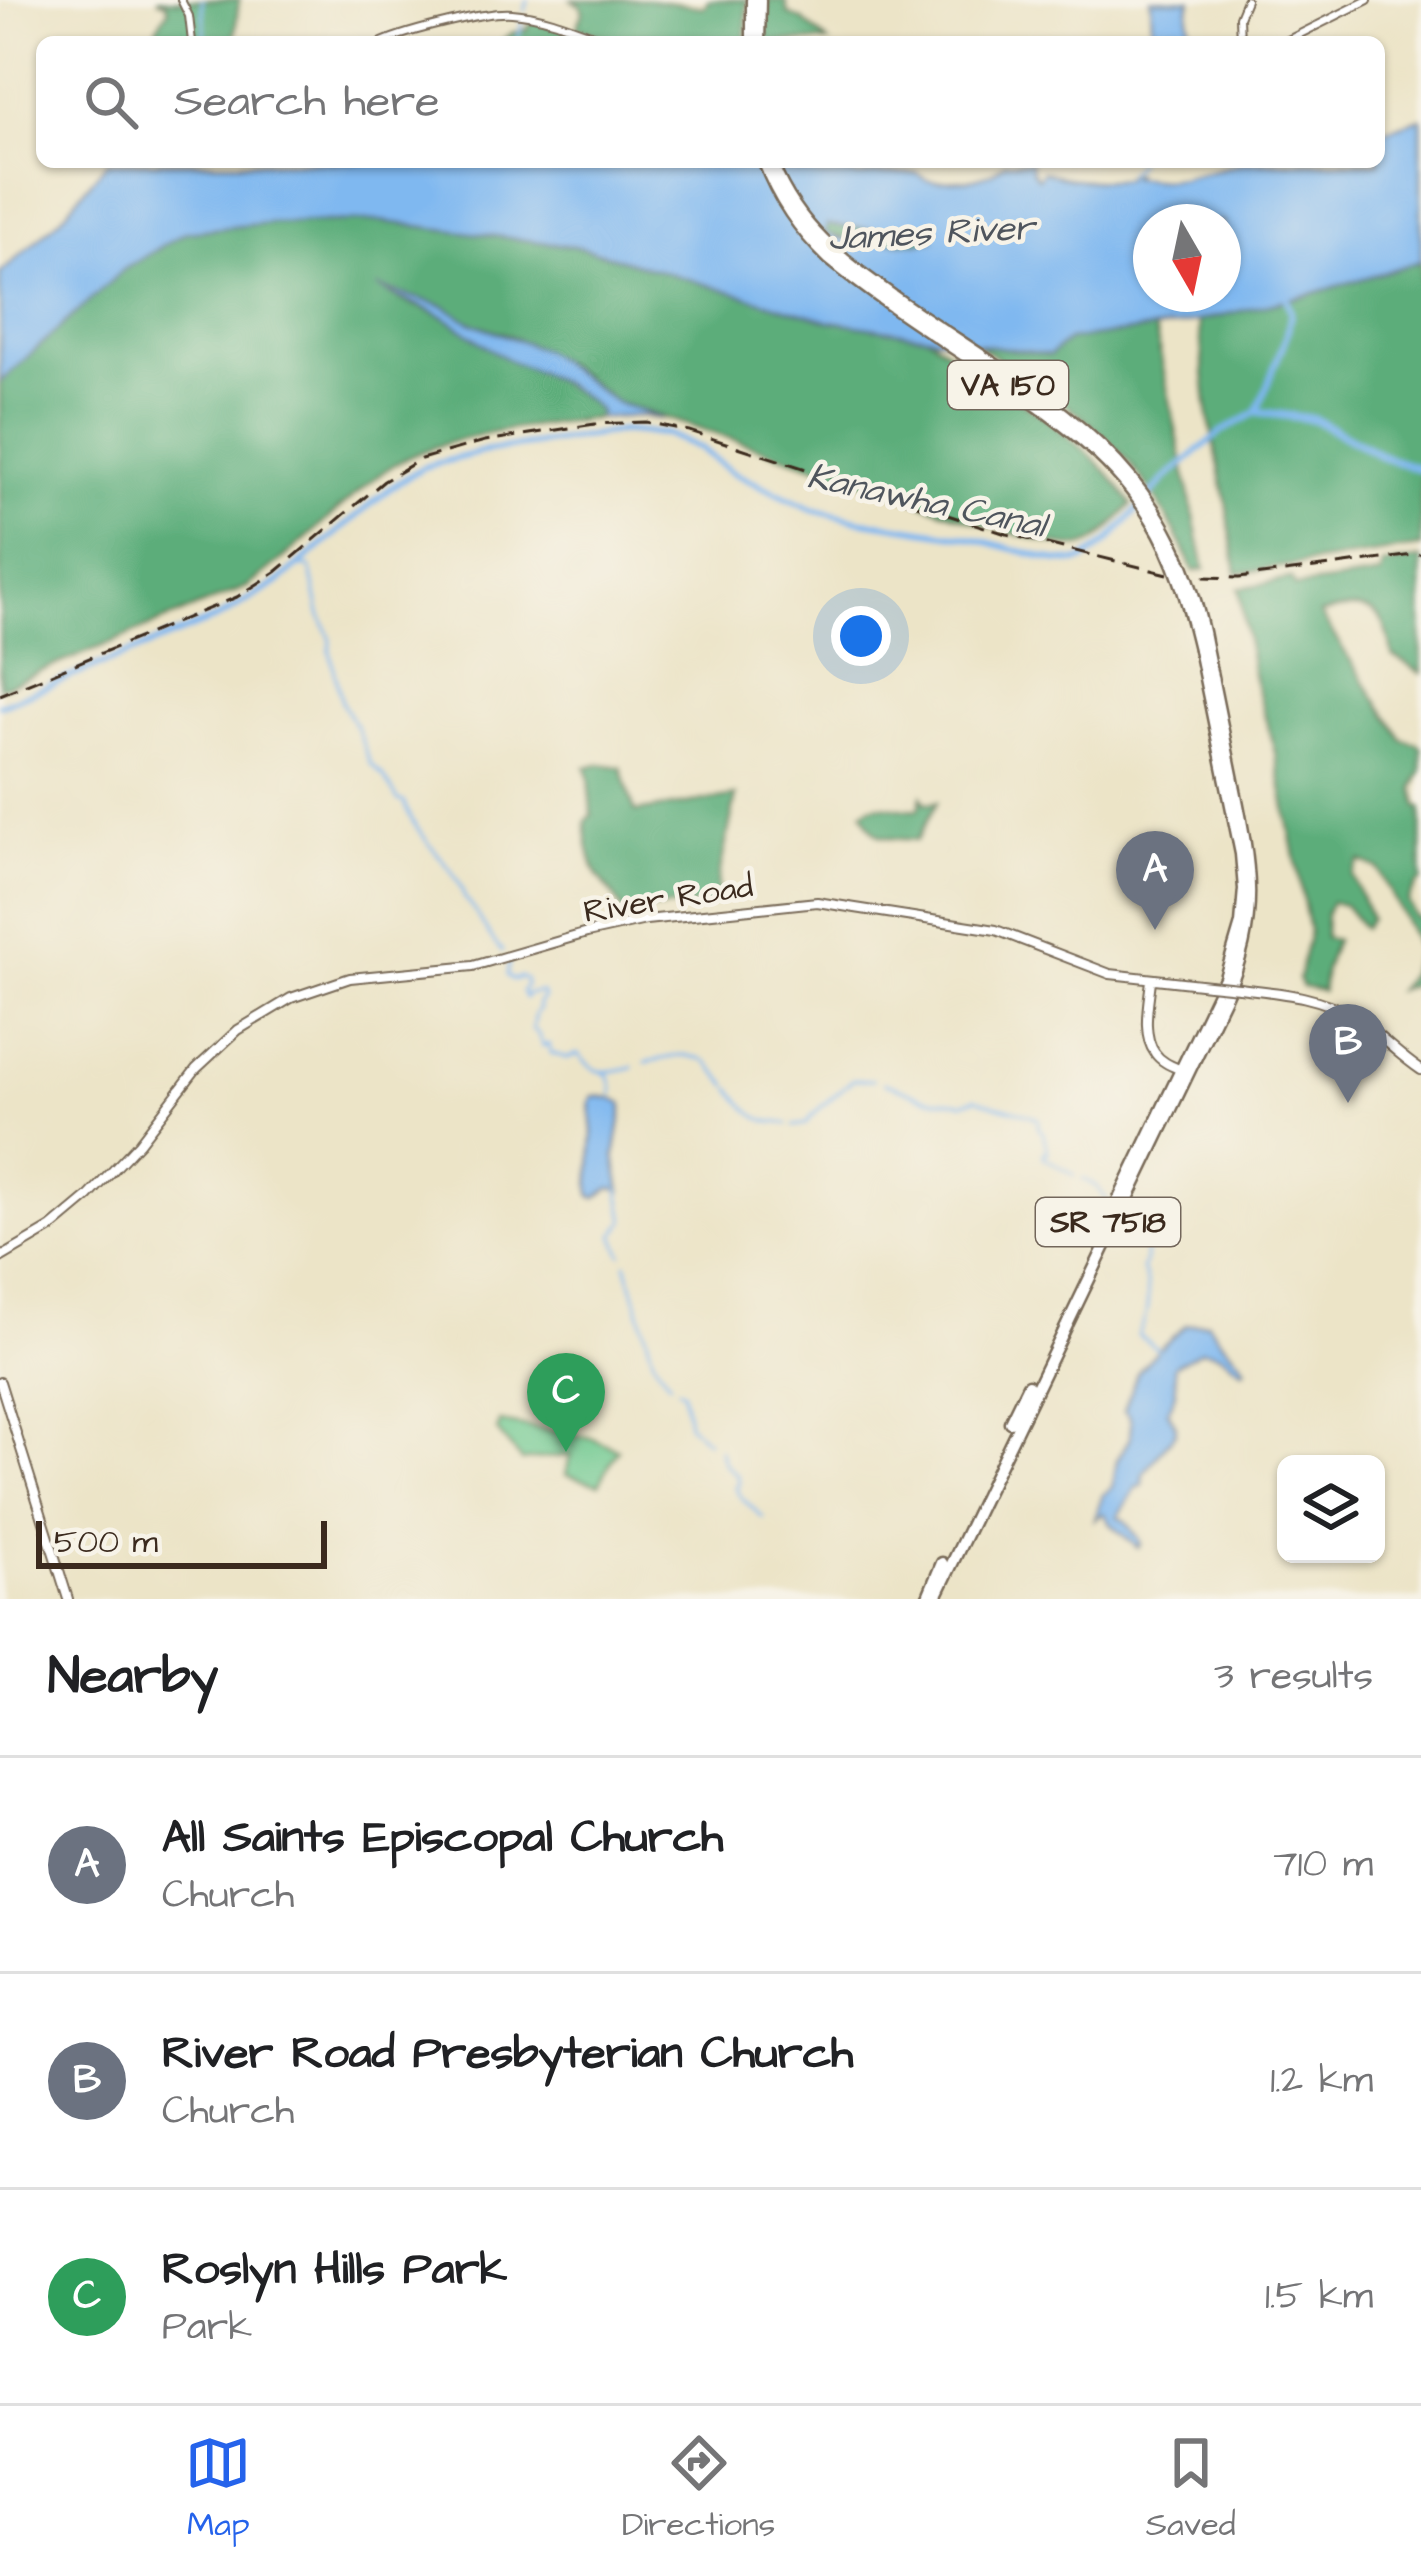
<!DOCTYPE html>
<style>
:root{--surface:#fff;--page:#f2f2f2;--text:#202124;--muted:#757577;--line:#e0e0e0;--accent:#2563eb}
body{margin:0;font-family:"Architects Daughter",sans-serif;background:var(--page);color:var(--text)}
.controls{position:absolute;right:36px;bottom:36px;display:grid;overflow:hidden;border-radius:18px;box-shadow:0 3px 9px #0004}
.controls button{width:108px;height:108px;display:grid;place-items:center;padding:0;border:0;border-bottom:3px solid var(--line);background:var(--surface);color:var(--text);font:60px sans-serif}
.compass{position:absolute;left:1133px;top:204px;width:108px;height:108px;border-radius:50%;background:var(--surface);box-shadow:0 3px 9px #0004;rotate:171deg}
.scale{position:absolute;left:36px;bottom:30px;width:291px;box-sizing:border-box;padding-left:12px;border:6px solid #3b2a1e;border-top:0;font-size:33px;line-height:42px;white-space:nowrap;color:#3b2a1e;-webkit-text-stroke:9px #f7f3e8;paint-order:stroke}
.you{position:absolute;left:861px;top:636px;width:42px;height:42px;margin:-30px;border:9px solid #fff;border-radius:50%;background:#1a73e8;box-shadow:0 0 0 18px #1a73e833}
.badge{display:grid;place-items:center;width:78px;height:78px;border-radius:50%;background:var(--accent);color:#fff;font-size:39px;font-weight:700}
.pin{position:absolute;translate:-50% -99px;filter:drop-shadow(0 3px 6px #0008)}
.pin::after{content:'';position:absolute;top:63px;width:42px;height:36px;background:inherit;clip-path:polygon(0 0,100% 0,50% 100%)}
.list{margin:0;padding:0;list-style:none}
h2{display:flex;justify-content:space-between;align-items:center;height:156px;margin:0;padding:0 48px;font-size:51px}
h2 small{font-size:39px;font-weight:400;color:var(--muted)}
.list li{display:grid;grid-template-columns:78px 1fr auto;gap:36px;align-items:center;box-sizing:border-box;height:216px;padding:0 48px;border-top:3px solid var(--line)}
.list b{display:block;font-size:45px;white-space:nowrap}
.list p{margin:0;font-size:39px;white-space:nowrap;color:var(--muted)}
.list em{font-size:39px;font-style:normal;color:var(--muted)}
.icon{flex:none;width:66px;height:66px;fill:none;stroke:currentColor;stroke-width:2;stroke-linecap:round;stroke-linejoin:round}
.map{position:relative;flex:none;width:1421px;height:1599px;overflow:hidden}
.search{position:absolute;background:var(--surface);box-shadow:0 3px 9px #0004;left:36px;right:36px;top:36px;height:132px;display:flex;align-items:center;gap:30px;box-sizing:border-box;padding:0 42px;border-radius:18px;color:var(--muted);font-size:45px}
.sheet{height:804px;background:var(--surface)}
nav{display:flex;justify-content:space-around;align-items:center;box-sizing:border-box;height:168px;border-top:3px solid var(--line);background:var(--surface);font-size:33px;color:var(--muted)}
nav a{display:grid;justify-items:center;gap:6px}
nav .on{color:var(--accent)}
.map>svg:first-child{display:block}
.green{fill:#70c990;stroke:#567a57;stroke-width:3}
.forest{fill:#5cad7a;stroke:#4c6c4c;stroke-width:3}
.water{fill:#7fb8f0;stroke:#5d7187;stroke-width:3;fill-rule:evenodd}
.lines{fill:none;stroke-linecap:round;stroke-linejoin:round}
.stream{stroke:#7fb8f0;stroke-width:3}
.canal{stroke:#7fb8f0;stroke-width:6}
.river{stroke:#7fb8f0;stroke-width:8}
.tertiary-casing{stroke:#796b59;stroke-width:10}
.secondary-casing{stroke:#796b59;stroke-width:12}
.trunk-casing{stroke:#796b59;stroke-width:15}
.tertiary{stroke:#fff;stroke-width:6}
.secondary{stroke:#fff;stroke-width:8}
.trunk{stroke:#fff;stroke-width:10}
.rail{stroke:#3b2a1e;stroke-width:3;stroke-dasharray:18 9;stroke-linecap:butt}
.secondary-bridge-casing{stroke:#796b59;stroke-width:12;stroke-linecap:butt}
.trunk-bridge-casing{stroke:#796b59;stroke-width:15;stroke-linecap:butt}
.secondary-bridge{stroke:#fff;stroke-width:8}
.trunk-bridge{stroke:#fff;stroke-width:10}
.labels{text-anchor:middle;stroke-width:9;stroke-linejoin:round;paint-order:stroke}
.shield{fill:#f7f3e8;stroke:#73665b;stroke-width:3}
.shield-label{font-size:30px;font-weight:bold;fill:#3b2a1e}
.street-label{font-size:33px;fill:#3b2a1e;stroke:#f7f3e8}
.water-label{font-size:36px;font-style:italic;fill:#4f555d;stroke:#f7f3e8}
</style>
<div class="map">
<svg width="1421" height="1599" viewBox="0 0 1421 1599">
<rect width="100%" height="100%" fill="#f7f3e8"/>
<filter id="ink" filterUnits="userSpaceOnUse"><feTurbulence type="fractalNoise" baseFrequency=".00833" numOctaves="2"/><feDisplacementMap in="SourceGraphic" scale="24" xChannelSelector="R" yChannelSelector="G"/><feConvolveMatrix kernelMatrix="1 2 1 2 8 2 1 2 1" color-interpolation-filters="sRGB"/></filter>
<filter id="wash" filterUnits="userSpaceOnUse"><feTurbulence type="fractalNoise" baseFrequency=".004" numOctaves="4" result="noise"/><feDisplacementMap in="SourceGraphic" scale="48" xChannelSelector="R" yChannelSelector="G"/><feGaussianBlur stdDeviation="2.7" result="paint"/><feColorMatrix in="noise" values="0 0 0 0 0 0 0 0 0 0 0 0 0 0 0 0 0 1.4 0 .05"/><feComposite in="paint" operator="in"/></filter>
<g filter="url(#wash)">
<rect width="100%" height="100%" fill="#ece4c7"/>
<path class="green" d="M500,1422L592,1438L618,1449L599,1484L566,1475L570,1455L522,1461L497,1431Z"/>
<path class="forest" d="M157,0H239L234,42H155L157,27L168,10L166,3Z
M572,0H648L704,7L708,0H747L746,42H620L577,27L583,13L581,6Z
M768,0H785L788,14L803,20L828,42H767Z
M536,22L606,42H500L512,33L526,30L531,23Z
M379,221L580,247L830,321L927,336L1045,418L1087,452L1110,475L1132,504C1118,518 1104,540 1084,546C1055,554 898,494 862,482C780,453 697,429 616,402L570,367L508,335L470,322L444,306L383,289C400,302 423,307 443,317C466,329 485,348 508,359C541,375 573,384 599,412L598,418C538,426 452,433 399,462C379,473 363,488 347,502C314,531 283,561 247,587L0,688V382L123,270L186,232L268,223Z
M826,225L922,234L937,241C911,244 847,243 825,232Z
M1421,261V547L1237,573L1226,501L1208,414L1199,321L1311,294Z
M1155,329L1205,569L1194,571C1171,519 1142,470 1099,431C1062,398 1017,372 976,344L1050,355L1067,340Z
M1421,559V673L1392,655C1385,603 1365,603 1320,614L1403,740L1418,744L1421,748V771L1414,788L1418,807L1421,808V881L1416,885L1408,901L1415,917L1421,919V983L1397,989L1408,977L1417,950L1413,937L1378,869L1360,861L1352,875L1370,919L1363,928L1344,905L1331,902L1326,913L1325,938L1335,940L1325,969L1322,991L1302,987L1298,979L1309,931L1276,756L1252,671L1239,588L1291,579L1295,587L1381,575L1383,565Z
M600,764L621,767L635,812L736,796L718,881L717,903L657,908L624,915C617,895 604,887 596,872C590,858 585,836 586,821L592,815L589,776L586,767Z
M922,796L926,803L937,802L917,840C888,837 876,844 863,812C879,797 899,812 919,809Z"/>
<path class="water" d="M1151,0H1191C1187,13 1189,30 1195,42H1160L1157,33L1152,31Z
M1421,118V261L1311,294L1177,326L1068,340L1050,355L830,321L580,247L379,221L268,223L186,232L123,270L0,382V274L61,218L107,162H712L823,176L852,175L860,177L875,174L917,173L927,180L937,181L967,180L992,173L1005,162H1031L1032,171L1038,178L1043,171C1050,173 1056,176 1063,177C1080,181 1106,181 1124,179L1127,175L1134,174L1132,177L1163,180L1181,178L1247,162H1379V132ZM1151,222H1223V294H1151ZM827,225L922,234L934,240L921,243L840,239L825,232Z
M377,287L444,306L470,322L543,350L615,402L662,419L641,416L598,418L599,411C574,384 542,375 509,360C486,349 468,331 446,318C424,306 399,299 377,287Z
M593,1096L612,1098L623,1103V1109L615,1156L621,1191C609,1183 605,1193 596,1198L591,1196L590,1187L593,1132L590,1103Z
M1208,1322C1217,1340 1235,1351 1246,1367L1244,1370C1226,1361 1227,1352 1201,1350L1174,1366L1176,1393L1168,1411L1176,1426L1175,1433L1144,1473L1143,1485L1136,1488L1118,1517L1126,1521L1140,1541L1141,1545L1138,1548L1111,1524L1104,1513L1095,1519L1103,1495L1113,1487L1117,1460L1130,1438L1131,1422L1129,1415L1124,1411L1137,1373L1158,1350L1186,1325Z"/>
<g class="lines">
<path class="stream" d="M202,0L206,42
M525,11L528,0
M517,42L523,19
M1127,174L1138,162
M299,567H310L311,570L320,614L331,640L330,651L342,703L356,726L370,763L384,777L398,800L404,802C414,837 457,865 464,897C479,913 486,936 502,951
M509,961L507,976L513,980L521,977L525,979L526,984L522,991L525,998L528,994L541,992L543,997L538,1003L539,1009L535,1013L532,1029L538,1034L543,1046L549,1044L551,1053L567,1058L578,1054C598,1078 604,1072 633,1067
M707,1061L728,1085
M646,1062L684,1055L703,1059
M603,1072L609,1076L612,1084
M884,1083C899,1086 909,1092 923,1097C934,1101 950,1099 963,1103L976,1098C996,1108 1020,1108 1038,1119V1127L1043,1133L1048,1153L1044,1152V1157L1074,1175
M731,1088C740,1100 752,1118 768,1121C775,1123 781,1122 788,1124
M613,1094V1088
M794,1126L806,1124C818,1106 837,1095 853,1079L873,1080
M1083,1179L1096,1186L1106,1199
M619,1189L625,1221L614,1235L622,1254
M1131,1218C1143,1230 1150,1252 1142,1269C1151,1291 1149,1315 1138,1335L1158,1350
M626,1263L654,1361L670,1383
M678,1388L683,1392L688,1424L707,1441
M719,1449L724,1463L738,1476L739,1483L736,1488L739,1495L763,1518"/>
<path class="canal" d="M0,705L218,618L279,582L389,489L423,467L482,452L623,431L666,434L699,448L731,472L812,509L858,520L968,537L1058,561L1076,562L1084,560L1109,541L1165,479L1221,432L1257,412L1287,334L1291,313L1285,294"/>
<path class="river" d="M1257,412L1314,419L1385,458L1421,469"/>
</g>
</g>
<g filter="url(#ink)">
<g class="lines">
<defs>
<path id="tertiary" d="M181,0L189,16L192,42
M382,42C408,31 484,11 512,13C545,15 581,31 612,42
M1240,42L1239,17L1246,0
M1284,42L1368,0"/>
<path id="secondary" d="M1151,980C1149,1001 1141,1034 1155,1053C1161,1062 1172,1066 1181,1070
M1239,988C1279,993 1317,995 1352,1016C1377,1032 1397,1054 1421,1070
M0,1258L51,1228L88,1197L139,1143L196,1069L238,1030L291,998L350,978L473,966L587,933L646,920L817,902L996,930L1110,974L1209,985
M0,1382L68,1599"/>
<path id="trunk" d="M752,42V0
M759,42L760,0
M1118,1201L1225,978L1241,924L1244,889L1241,854L1199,649
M1010,1422L1028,1385
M927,1599L942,1563
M935,1599L1226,995C1261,919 1250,863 1234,785C1225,739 1215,693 1206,647"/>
</defs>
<use href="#tertiary" class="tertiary-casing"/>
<use href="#secondary" class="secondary-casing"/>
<use href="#trunk" class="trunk-casing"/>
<use href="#tertiary" class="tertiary"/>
<use href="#secondary" class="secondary"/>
<use href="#trunk" class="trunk"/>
<path class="rail" d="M0,695L237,597L276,572L384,481L421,459L485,441L595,424L646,422L689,431L1003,533L1176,576L1239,578L1421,554"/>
<defs>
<path id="secondary-bridge" d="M1209,985L1239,988"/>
<path id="trunk-bridge" d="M764,162C778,200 800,231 829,259C886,306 951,345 1011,387C1065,425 1116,461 1151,519C1176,559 1188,603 1199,649
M773,166C801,233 847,263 903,303C1047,402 1172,458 1206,647"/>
</defs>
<use href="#secondary-bridge" class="secondary-bridge-casing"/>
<use href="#trunk-bridge" class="trunk-bridge-casing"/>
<use href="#secondary-bridge" class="secondary-bridge"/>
<use href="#trunk-bridge" class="trunk-bridge"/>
</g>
</g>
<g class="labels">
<g class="shield">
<rect x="948" y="361" width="120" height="48" rx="9"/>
<rect x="1036" y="1198" width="144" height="48" rx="9"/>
</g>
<g class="shield-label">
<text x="1008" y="395">VA 150</text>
<text x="1108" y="1232">SR 7518</text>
</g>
<g class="street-label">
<text transform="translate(668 897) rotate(-9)" y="12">River Road</text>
</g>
<g class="water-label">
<text transform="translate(931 231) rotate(-3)" y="13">James River</text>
<text transform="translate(927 499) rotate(12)" y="13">Kanawha Canal</text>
</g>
</g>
</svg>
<div class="controls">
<button><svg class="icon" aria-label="layers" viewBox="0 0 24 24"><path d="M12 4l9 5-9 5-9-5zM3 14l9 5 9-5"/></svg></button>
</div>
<svg class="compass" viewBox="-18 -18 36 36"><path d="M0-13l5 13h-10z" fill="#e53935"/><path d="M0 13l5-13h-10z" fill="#757577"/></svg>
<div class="scale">500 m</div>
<div class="you"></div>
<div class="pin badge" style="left:1155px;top:930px;background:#6b7280">A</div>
<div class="pin badge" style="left:1348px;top:1103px;background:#6b7280">B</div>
<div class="pin badge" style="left:566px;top:1452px;background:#2e9e5b">C</div>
<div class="search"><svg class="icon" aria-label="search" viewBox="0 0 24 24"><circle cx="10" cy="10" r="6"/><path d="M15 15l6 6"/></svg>Search here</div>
</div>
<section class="sheet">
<h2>Nearby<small>3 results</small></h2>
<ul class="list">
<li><span class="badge" style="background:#6b7280">A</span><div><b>All Saints Episcopal Church</b><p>Church</p></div><em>710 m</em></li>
<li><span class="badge" style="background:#6b7280">B</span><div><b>River Road Presbyterian Church</b><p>Church</p></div><em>1.2 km</em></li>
<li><span class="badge" style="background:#2e9e5b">C</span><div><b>Roslyn Hills Park</b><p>Park</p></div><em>1.5 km</em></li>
</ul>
</section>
<nav>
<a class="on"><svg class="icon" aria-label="map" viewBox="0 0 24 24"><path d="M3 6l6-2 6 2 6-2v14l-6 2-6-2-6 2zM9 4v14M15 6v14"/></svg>Map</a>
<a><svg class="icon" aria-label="directions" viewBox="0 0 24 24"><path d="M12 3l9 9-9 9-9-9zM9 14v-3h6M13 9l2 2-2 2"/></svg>Directions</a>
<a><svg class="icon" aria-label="saved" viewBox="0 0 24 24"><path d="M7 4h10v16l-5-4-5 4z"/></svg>Saved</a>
</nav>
